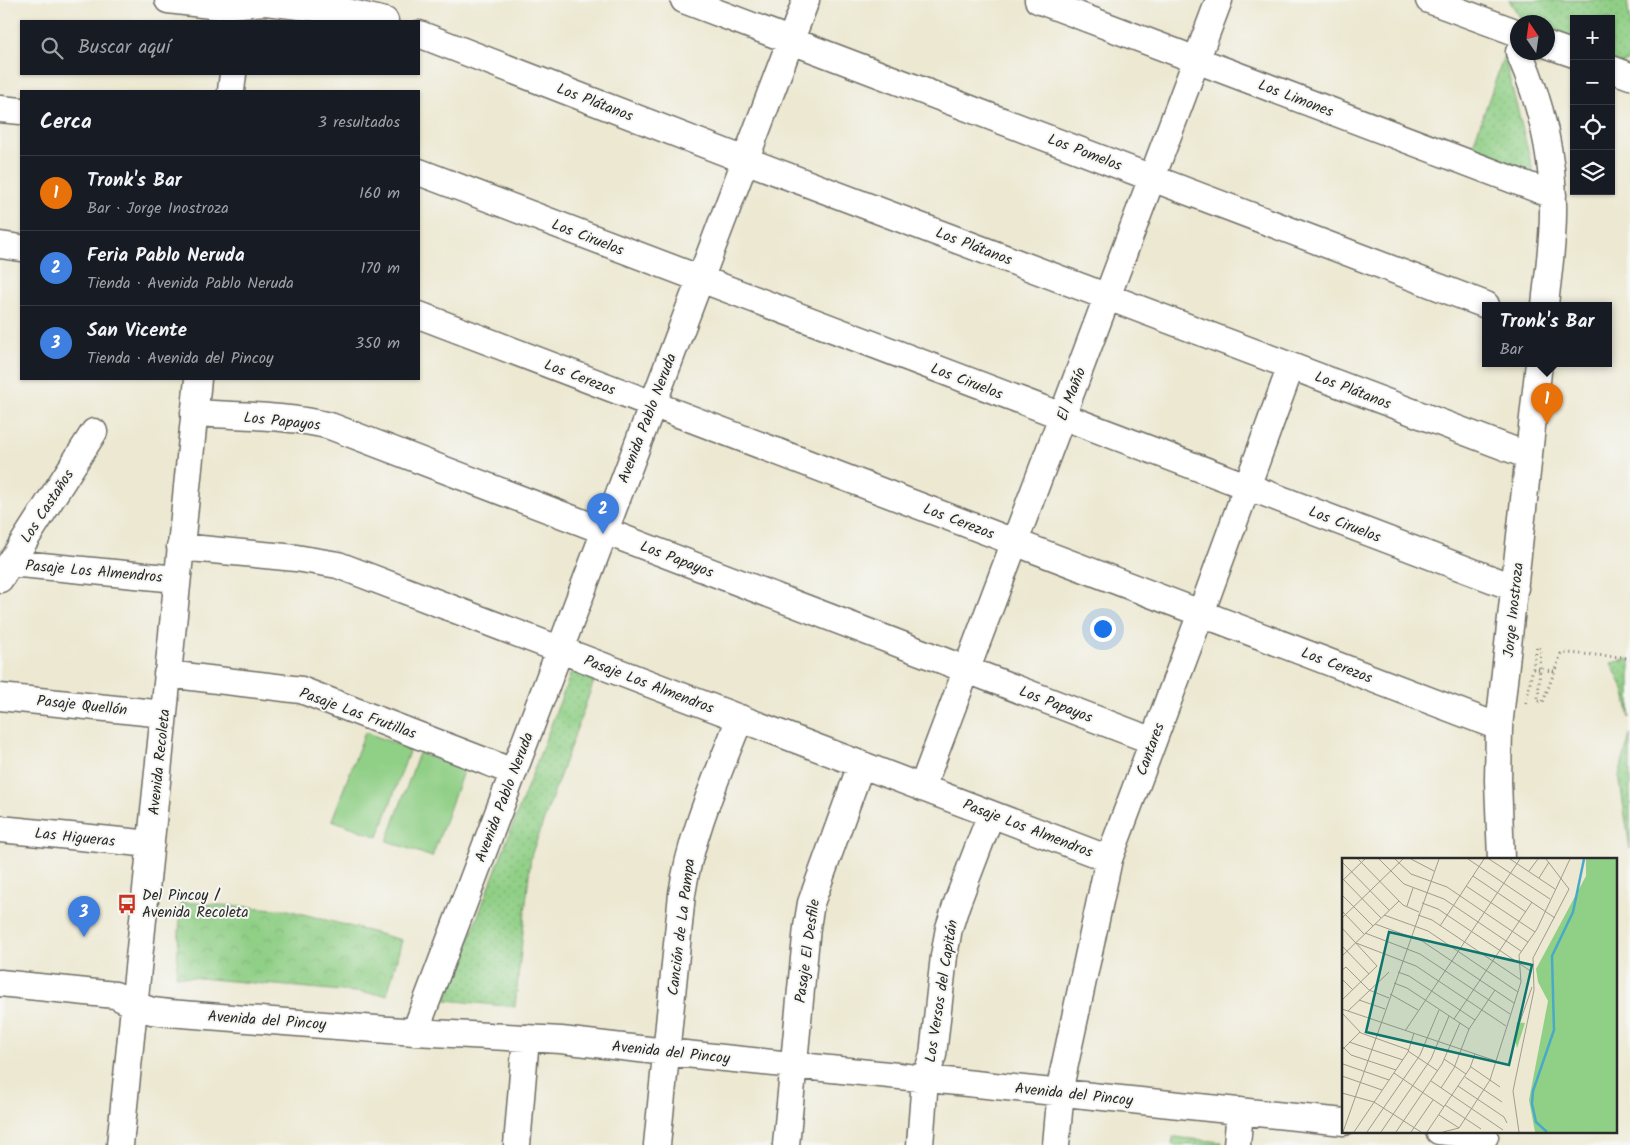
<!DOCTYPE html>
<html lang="es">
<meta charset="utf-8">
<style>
:root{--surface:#171b24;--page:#242831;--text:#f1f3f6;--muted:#9ea1a6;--line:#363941;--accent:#b45309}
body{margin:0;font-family:Kalam,sans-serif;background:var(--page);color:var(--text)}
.controls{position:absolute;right:15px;top:15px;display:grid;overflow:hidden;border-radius:0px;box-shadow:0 1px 4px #0004}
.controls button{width:45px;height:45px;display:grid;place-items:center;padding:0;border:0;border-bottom:1px solid var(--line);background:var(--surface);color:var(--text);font:25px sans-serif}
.compass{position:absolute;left:1510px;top:15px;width:45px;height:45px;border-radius:50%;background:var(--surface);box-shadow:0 1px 4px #0004;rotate:347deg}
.you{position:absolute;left:1102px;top:628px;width:18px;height:18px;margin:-12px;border:4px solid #fff;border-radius:50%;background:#1a73e8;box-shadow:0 0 0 8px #1a73e833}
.badge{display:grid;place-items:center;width:32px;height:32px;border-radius:50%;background:var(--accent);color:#fff;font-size:16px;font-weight:700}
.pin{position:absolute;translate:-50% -41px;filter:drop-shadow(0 1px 2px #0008)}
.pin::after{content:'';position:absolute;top:26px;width:18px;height:15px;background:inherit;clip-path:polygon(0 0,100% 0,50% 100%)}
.popup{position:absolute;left:1482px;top:302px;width:130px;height:65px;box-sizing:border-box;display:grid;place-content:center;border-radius:0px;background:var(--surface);filter:drop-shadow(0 1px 4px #0005);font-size:16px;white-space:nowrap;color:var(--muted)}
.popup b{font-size:19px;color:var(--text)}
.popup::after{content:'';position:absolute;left:50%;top:100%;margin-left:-10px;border:10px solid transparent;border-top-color:var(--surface)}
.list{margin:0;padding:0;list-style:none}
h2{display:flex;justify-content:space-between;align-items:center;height:65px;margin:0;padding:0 20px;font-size:21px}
h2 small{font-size:16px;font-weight:400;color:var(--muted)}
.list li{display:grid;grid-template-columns:32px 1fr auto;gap:15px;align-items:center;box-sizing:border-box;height:75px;padding:0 20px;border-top:1px solid var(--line)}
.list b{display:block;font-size:19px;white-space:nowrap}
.list p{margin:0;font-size:16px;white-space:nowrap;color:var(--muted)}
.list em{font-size:16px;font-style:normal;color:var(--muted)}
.icon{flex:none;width:28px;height:28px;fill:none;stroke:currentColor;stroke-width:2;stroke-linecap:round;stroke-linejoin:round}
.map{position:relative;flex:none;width:1630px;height:1145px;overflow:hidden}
.search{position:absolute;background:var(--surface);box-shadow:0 1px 4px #0004;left:20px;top:20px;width:400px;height:55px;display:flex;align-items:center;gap:12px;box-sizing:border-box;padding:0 18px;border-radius:0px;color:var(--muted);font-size:19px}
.panel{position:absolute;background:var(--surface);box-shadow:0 1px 4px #0004;left:20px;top:90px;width:400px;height:290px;border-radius:0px}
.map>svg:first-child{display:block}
.grass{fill:url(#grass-dots);stroke:#5e7d58}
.park{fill:url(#park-crowns);stroke:#5e7d58}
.pitch{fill:#90cf86;stroke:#5e7d58}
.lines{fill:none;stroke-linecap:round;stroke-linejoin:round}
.minor-casing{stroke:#6f6d65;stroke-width:29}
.path{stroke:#6f6d65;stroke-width:3;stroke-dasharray:1 4;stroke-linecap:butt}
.minor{stroke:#fff;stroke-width:26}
.labels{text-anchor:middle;stroke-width:4;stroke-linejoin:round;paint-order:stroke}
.street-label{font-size:15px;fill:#2b2b2b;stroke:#f6f6f2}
.poi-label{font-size:15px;fill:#2b2b2b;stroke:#f6f6f2;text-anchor:start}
.inset-river{fill:none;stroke:#4aa9c9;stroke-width:2.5}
.inset-road{fill:none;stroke:#9f9c8f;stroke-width:1}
.view{fill:#0f766e;fill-opacity:0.15;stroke:#0f766e;stroke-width:2.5}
.inset-edge{fill:none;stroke:#2b2b2b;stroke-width:2.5}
</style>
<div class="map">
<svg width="1630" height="1145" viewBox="0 0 1630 1145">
<defs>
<pattern id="grass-dots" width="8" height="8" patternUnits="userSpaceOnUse" patternTransform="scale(1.25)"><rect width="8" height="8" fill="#90cf86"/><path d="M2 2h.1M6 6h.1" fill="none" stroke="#7cb274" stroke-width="1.8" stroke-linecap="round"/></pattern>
<pattern id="park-crowns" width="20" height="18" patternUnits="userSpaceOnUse" patternTransform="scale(1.25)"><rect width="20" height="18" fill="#90cf86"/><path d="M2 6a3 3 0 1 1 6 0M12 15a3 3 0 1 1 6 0" fill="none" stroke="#7cb274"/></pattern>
</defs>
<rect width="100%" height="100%" fill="#f6f6f2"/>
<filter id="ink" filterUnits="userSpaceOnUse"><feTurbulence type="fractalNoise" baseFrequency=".02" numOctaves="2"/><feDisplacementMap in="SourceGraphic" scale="10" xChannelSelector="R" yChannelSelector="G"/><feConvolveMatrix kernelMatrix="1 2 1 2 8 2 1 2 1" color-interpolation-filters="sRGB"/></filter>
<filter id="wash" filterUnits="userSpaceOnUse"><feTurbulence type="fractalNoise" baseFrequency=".0096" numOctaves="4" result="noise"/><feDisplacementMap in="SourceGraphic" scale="20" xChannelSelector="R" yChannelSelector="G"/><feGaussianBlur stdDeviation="1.12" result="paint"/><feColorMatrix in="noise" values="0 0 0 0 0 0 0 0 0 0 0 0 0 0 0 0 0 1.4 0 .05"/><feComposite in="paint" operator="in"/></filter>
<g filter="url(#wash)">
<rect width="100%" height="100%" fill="#ece8d1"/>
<path class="grass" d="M1509,0H1627L1630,25V59L1622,64L1611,60V19H1574V46L1548,37V22H1523Z
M1504,56L1536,182L1470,153Z
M1630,659V718L1625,692L1611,663Z
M572,670L594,681L531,856L515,1007L446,1000Z
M1630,735V849L1619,775Z"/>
<path class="park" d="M181,902L288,910L402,940L387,995L176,976Z
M1173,1137L1222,1142V1145H1172Z"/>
<path class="pitch" d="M365,732L410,749L378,837L332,820Z
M419,753L464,769L432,857L387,841Z"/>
</g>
<g filter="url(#ink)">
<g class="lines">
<defs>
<path id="minor" d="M168,0L219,6L265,2L343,11L385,21
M684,0L1486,305
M1038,0L1553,195
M1429,0L1518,33
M419,34L745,160L1529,456
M1548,45L1574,54
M1519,52C1541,103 1554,158 1553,213C1553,244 1548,275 1545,305
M1611,69L1630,76
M231,91L233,74
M0,109L21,111
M419,172L1515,588
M0,245L21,248
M419,315L1499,727
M194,413C239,416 286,415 330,426L1153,741
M180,547L296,558L338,565L1109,859
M10,563L177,579
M0,579L94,432
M167,674L301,690L513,772
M0,697L164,714
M922,788L1219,0
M0,829L151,844
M1501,859L1498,781L1499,727L1539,363
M0,983L115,995L135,1005L152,1011L169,1013L415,1032L561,1040L666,1052L1344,1122
M415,1032L806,0
M1439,1131L1485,1136
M120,1145L198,379
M517,1145L526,1038
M657,1145L682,894C691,833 718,775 740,718
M786,1145L807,927L811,903L861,765
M920,1145L925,1079L933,1055L944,956L949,928L957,903L991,814
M1056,1145L1062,1078L1109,859L1201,613L1291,366
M1237,1145L1240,1111"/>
</defs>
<use href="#minor" class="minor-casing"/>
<path class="path" d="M1533,669L1554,671
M1526,703L1537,647L1541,648L1538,701L1543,702L1561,654L1567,653L1622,657L1630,659"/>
<use href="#minor" class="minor"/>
</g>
</g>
<defs>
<symbol id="bus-bare" viewBox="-9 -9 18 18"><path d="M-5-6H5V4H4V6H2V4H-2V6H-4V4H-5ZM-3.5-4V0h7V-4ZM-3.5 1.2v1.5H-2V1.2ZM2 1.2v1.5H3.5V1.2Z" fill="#c8321e" stroke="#f6f6f2" stroke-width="2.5" paint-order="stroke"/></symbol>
</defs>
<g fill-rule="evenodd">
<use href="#bus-bare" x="113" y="890" width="28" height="28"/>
</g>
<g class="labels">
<g class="street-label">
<text transform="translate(1296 98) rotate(21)" y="5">Los Limones</text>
<text transform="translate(595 102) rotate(21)" y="5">Los Plátanos</text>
<text transform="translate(1085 152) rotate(21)" y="5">Los Pomelos</text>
<text transform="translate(588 237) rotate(21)" y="5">Los Ciruelos</text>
<text transform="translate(974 246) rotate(21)" y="5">Los Plátanos</text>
<text transform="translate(580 377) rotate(21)" y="5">Los Cerezos</text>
<text transform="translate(967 381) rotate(21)" y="5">Los Ciruelos</text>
<text transform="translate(1353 390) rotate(21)" y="5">Los Plátanos</text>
<text transform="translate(1071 394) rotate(-69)" y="5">El Mañío</text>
<text transform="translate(647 418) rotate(-69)" y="5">Avenida Pablo Neruda</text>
<text transform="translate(282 421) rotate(6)" y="5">Los Papayos</text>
<text transform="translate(47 506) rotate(-57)" y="5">Los Castaños</text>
<text transform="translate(959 521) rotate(21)" y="5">Los Cerezos</text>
<text transform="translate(1345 524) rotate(21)" y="5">Los Ciruelos</text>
<text transform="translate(677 559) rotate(21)" y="5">Los Papayos</text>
<text transform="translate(94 571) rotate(5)" y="5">Pasaje Los Almendros</text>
<text transform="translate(1513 610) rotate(-84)" y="5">Jorge Inostroza</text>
<text transform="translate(1337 665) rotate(21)" y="5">Los Cerezos</text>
<text transform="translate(649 684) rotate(21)" y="5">Pasaje Los Almendros</text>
<text transform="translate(1056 704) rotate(21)" y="5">Los Papayos</text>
<text transform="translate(82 705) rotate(6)" y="5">Pasaje Quellón</text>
<text transform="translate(358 713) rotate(20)" y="5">Pasaje Las Frutillas</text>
<text transform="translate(1150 749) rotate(-70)" y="5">Cantares</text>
<text transform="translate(159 762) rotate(-84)" y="5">Avenida Recoleta</text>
<text transform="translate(504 797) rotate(-69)" y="5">Avenida Pablo Neruda</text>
<text transform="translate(1028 828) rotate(21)" y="5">Pasaje Los Almendros</text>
<text transform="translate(75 837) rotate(6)" y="5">Las Higueras</text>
<text transform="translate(681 927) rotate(-83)" y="5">Canción de La Pampa</text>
<text transform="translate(807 951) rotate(-82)" y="5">Pasaje El Desfile</text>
<text transform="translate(941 991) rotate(-81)" y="5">Los Versos del Capitán</text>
<text transform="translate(267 1020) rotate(4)" y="5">Avenida del Pincoy</text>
<text transform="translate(671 1052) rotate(6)" y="5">Avenida del Pincoy</text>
<text transform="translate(1074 1094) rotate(6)" y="5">Avenida del Pincoy</text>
</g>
<g class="poi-label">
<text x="142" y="900">Del Pincoy /<tspan x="142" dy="17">Avenida Recoleta</tspan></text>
</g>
</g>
<g transform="translate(1342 858)">
<rect width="275" height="275" fill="#ece8d1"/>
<path d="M244,1H275V274H193L187,242L206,143L196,124L194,111L244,18ZM175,164L183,165L175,190L173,182Z" fill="#90cf86"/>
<path class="inset-river" d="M205,274L194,264L190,246L191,233L212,172L210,98L231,54L242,1"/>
<path class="inset-road" d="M16,1L61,47L77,54M37,1L62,26L102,41L179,93M53,1L69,16L105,29L186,84M69,1L92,13M126,1L213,60M147,1L208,41M168,1L213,31M0,4L47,52M187,13L196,1M131,18L184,54M0,20L39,60M197,20L207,4M0,23L23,1M124,28L193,74M0,37L31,68M80,45L96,51L190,114M65,48L71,30M0,53L22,76M42,57L86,73L176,134M76,57L90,62L179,122M0,60L61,1M33,66L80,83L172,145M98,68L142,1M0,70L35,108L0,142M23,75L78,96L168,156M14,85L74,108L164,168M0,88L27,116M0,98L57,43M0,112L4,109L27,132L47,140M56,114L67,118L133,162M0,121L11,132M52,125L65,130L127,171M48,136L76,152M17,142L43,151M0,151L154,203M6,153L47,114M0,155L19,175L67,192M112,161L190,44M178,164L190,129M63,173L178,1M7,184L61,202M0,188L9,197L54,212M0,192L18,174M66,193L96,213M102,201L124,216M1,206L47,222M129,209L158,229M52,215L102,249M0,218L40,232M123,219L160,244M89,223L161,272M116,228L162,259L165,265M99,230L112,210L127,171L153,132M0,235L32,244L79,274M103,247L139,271M97,257L117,270M1,274L97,1M12,274L66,194L72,175M25,274L78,197L97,152M39,274L89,201L107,158M54,274L100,206L118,165M69,274L91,242M85,274L128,210L133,196M101,274L117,270L148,222L179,124L177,97L195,71L228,1M177,274L171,233L192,132L191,100L227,31L204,1"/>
<path class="view" d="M47,74L190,107L167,207L24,174Z"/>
<rect width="275" height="275" class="inset-edge"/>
</g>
</svg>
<div class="controls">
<button>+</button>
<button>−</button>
<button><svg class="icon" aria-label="locate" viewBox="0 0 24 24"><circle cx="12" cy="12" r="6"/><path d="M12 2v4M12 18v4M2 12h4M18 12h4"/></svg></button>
<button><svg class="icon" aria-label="layers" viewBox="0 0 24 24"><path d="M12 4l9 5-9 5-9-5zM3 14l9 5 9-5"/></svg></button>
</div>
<svg class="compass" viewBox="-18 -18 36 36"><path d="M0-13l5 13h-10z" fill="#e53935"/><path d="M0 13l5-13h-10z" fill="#9ea1a6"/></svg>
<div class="you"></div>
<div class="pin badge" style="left:1547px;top:424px;background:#e8710a">1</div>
<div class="popup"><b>Tronk's Bar</b>Bar</div>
<div class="pin badge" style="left:603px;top:534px;background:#3f7fe0">2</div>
<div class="pin badge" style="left:84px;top:937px;background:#3f7fe0">3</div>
<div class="search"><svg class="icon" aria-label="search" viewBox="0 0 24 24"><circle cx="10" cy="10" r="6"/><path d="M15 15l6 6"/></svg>Buscar aquí</div>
<section class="panel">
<h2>Cerca<small>3 resultados</small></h2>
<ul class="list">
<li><span class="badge" style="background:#e8710a">1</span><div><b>Tronk's Bar</b><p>Bar · Jorge Inostroza</p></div><em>160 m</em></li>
<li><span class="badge" style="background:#3f7fe0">2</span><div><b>Feria Pablo Neruda</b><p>Tienda · Avenida Pablo Neruda</p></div><em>170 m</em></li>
<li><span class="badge" style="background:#3f7fe0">3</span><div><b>San Vicente</b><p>Tienda · Avenida del Pincoy</p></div><em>350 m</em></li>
</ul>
</section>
</div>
